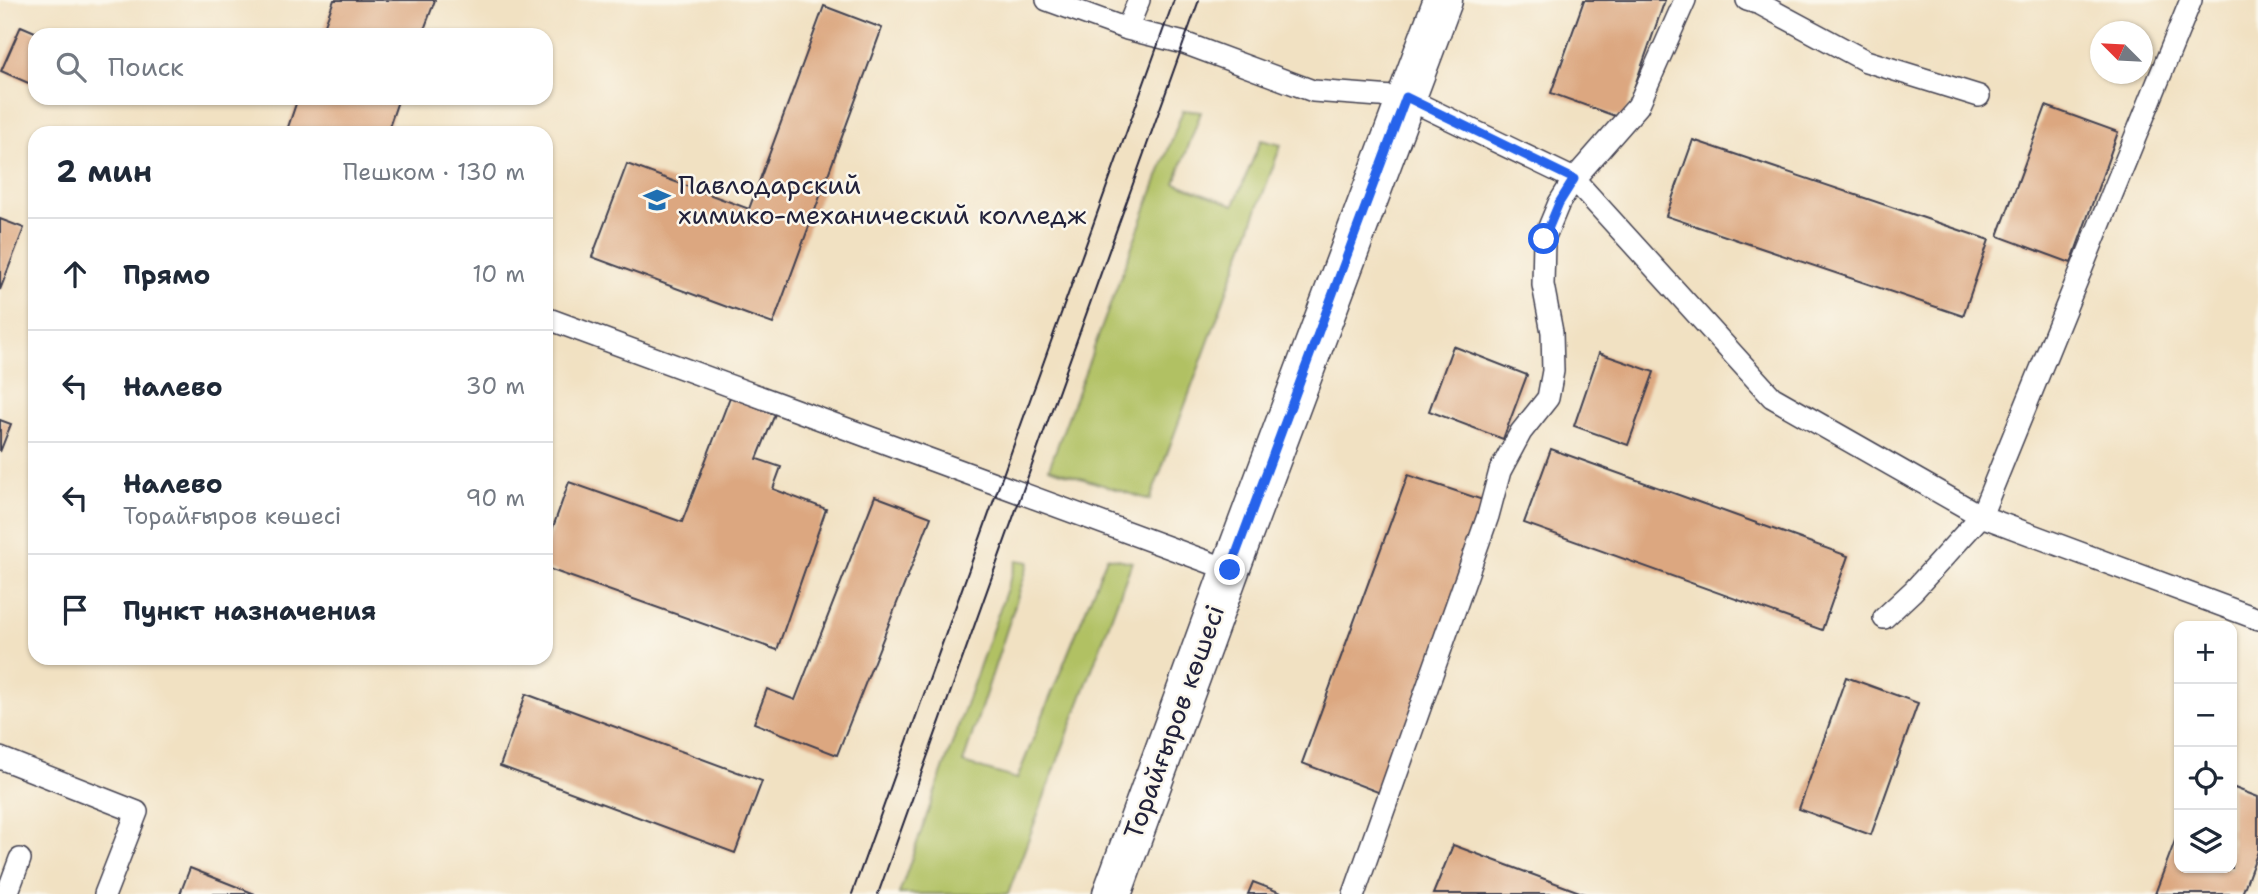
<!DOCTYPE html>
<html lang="ru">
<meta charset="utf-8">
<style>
:root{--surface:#fff;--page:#f2f2f3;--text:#1f2937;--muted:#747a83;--line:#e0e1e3}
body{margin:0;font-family:"Shantell Sans",sans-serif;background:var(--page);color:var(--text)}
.controls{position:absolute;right:21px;bottom:21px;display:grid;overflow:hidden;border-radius:14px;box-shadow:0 2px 5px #0004}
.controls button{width:63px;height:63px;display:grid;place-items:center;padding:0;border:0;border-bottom:2px solid var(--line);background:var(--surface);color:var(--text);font:35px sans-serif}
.compass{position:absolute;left:2090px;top:21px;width:63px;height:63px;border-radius:50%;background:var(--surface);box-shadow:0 2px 5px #0004;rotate:294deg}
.stop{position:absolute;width:21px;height:21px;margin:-16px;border:5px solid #2563eb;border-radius:50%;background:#fff}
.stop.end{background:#2563eb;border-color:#fff;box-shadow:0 2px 7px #0008}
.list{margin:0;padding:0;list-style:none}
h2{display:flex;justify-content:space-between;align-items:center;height:91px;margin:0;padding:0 28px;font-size:30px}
h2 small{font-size:23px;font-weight:400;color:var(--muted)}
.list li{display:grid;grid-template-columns:46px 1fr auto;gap:21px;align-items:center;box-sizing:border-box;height:112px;padding:0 28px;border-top:2px solid var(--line)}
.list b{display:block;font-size:26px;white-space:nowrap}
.list p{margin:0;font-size:23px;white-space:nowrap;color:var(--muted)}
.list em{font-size:23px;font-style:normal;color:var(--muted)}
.icon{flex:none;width:38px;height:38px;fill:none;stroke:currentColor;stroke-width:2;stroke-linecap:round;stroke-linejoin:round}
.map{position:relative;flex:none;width:2258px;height:894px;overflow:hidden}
.search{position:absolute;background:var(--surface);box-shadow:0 2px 5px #0004;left:28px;top:28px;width:525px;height:77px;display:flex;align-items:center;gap:18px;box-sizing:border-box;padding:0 24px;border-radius:21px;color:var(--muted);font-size:26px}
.panel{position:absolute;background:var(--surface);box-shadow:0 2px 5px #0004;left:28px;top:126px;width:525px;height:539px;border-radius:21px}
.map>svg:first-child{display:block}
.green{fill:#b1c164;stroke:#6a7250;stroke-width:2}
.building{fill:#dca780}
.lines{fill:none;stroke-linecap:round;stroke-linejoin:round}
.service-casing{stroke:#413f4f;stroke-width:24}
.primary-casing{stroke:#413f4f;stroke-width:41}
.service{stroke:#fff;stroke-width:21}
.primary{stroke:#fff;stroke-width:38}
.tram{stroke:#22223b;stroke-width:2}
.route{stroke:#2563eb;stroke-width:9}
.labels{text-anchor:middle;stroke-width:5;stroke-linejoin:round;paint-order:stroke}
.poi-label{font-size:26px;fill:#22223b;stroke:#fbf7ec;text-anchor:start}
.street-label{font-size:26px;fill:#22223b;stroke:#fbf7ec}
</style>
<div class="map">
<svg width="2258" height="894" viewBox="0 0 2258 894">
<rect width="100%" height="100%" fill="#fbf7ec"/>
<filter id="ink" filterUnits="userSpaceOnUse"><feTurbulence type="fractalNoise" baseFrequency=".0143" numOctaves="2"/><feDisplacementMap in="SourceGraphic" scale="14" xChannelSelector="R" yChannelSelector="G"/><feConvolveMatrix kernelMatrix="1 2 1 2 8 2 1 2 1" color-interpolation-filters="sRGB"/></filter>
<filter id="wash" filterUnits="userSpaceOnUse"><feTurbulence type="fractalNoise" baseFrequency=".00686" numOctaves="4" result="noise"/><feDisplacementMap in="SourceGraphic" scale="28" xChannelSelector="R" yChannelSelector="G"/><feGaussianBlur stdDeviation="1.57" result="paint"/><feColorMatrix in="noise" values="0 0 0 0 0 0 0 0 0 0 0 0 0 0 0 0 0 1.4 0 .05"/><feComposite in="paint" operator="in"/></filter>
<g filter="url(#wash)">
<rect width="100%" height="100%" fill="#f1e1c2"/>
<path class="green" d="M1183,110L1201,112L1175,183L1234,205L1261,140L1281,145L1150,500L1049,468Z
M1107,557L1132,562L1008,894H899L1017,560L1029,562L963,763L1017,779Z"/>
<g id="blocks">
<path class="building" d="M334,0H435L422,35H321Z
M1584,0H1665L1623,119L1551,93Z
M824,6L882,28L773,324L592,257L627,164L749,209Z
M21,26L42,35H35V86L1,71Z
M298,98H399L387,133H286Z
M2046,106L2118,132L2071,263L1998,236Z
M1693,140L1989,240L1963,316L1666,216Z
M0,219L24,228L0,290Z
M1453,346L1527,375L1503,439L1429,411Z
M1599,353L1654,372L1628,445L1574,426Z
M730,397L775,414L757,459L781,467L773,489L826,509L777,650L546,568V547L569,482L682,522Z
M0,420L11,424L0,452Z
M1551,449L1848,556L1822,630L1524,523Z
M1408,475L1489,502L1383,794L1302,763Z
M875,496L931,517L837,755L754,723L767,689L795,700Z
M1846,677L1918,703L1871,835L1799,809Z
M526,694L762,781L735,853L500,766Z
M2232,787L2258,797V851L2242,894H2155L2179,830V868H2232Z
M1453,845L1585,894H1433Z
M190,868L255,894H180Z
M1253,882L1284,894H1248Z"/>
</g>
</g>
<g filter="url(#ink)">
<use href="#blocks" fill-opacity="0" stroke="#413f4f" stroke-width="2"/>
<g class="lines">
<defs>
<path id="service" d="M1047,0L1127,29L1184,43L1313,91L1406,98L1574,179L1772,397L1981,516L2258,619
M1747,0L1760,4L1866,61L1979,96
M1127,29L1139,0
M546,318L1230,570
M1884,618L1913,591L1981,516L2191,0
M0,758L137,812L105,894
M7,894L20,859
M1354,894L1488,516L1500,471L1521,432L1548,398L1553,371L1552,332L1543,285L1544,239L1559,203L1574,179L1638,106L1685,0"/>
<path id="primary" d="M1112,894L1230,570L1443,0"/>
</defs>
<use href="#service" class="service-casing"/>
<use href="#primary" class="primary-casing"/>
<use href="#service" class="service"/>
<use href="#primary" class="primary"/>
<path class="tram" d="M852,894L1174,0
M878,894L1199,0"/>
</g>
</g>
<g class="lines" filter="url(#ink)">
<path class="route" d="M1230,570L1406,97L1574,179L1559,203L1544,239"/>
</g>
<defs>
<symbol id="university-bare" viewBox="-9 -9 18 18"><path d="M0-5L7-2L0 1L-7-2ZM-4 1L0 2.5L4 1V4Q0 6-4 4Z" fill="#1f6fb2" stroke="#fbf7ec" stroke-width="2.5" paint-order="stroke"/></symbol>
</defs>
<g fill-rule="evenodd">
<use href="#university-bare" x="638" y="181" width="38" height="38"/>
</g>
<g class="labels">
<g class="poi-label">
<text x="678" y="194">Павлодарский<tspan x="678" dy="30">химико-механический колледж</tspan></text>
</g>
<g class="street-label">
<text transform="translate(1174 722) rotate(-70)" y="9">Торайғыров көшесі</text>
</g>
</g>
</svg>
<div class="controls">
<button>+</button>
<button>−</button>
<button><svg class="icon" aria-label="locate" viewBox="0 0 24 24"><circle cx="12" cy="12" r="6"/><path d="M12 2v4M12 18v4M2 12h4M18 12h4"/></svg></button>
<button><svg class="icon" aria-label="layers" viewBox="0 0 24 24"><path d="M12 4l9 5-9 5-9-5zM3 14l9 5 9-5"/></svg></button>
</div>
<svg class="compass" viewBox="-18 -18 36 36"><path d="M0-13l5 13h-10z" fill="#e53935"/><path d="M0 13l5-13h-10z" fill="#747a83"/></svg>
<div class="stop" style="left:1544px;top:239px"></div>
<div class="stop end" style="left:1230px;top:570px"></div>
<div class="search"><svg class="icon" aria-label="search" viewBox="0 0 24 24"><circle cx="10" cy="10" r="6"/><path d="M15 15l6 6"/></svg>Поиск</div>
<section class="panel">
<h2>2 мин<small>Пешком · 130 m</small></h2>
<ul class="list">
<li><svg class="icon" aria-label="ahead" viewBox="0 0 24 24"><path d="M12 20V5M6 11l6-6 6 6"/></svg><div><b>Прямо</b></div><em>10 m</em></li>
<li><svg class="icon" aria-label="left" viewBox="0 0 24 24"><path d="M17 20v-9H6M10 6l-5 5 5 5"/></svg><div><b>Налево</b></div><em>30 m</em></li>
<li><svg class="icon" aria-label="left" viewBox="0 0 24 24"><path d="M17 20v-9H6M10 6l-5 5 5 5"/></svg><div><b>Налево</b><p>Торайғыров көшесі</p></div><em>90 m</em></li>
<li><svg class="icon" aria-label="arrive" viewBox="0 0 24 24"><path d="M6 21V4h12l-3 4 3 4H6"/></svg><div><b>Пункт назначения</b></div></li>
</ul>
</section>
</div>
